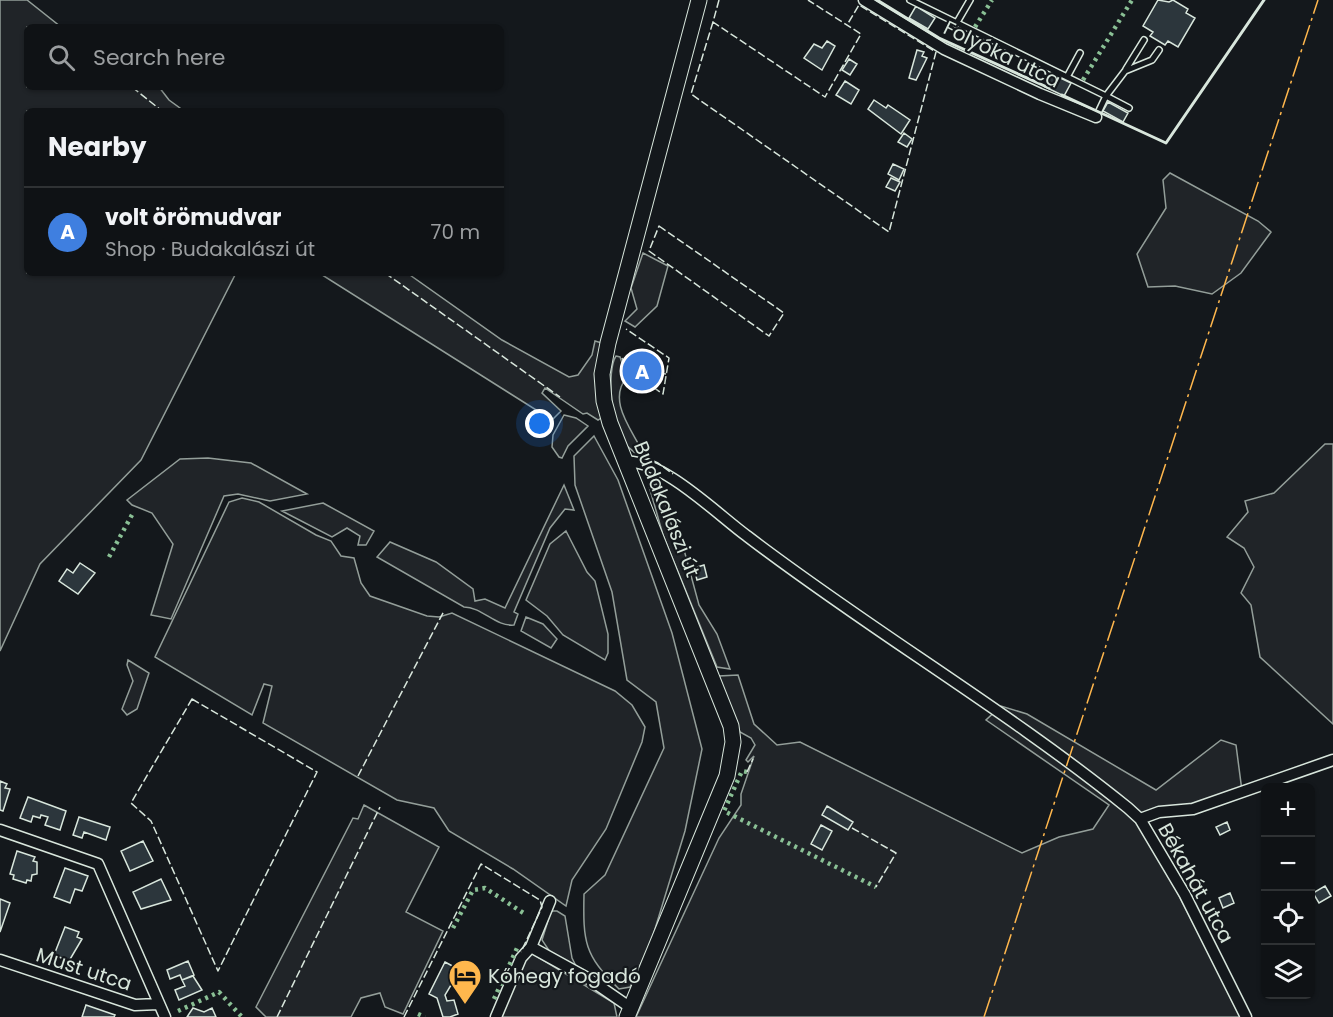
<!DOCTYPE html>
<meta charset="utf-8">
<style>
:root{--surface:#0f1215;--page:#181b1e;--text:#f1f3f6;--muted:#9b9ea0;--line:#2f3234;--accent:#0b8043}
body{margin:0;font-family:Poppins,sans-serif;background:var(--page);color:var(--text)}
.controls{position:absolute;right:18px;bottom:18px;display:grid;overflow:hidden;border-radius:9px;box-shadow:0 2px 4px #0004}
.controls button{width:54px;height:54px;display:grid;place-items:center;padding:0;border:0;border-bottom:2px solid var(--line);background:var(--surface);color:var(--text);font:30px sans-serif}
.you{position:absolute;left:540px;top:424px;width:21px;height:21px;margin:-15px;border:4px solid #fff;border-radius:50%;background:#1a73e8;box-shadow:0 0 0 9px #1a73e833}
.badge{display:grid;place-items:center;width:39px;height:39px;border-radius:50%;background:var(--accent);color:#fff;font-size:20px;font-weight:700}
.pin{position:absolute;translate:-50% -50%;border:3px solid #fff;box-shadow:0 2px 6px #0006}
.list{margin:0;padding:0;list-style:none}
h2{display:flex;justify-content:space-between;align-items:center;height:78px;margin:0;padding:0 24px;font-size:26px}
h2 small{font-size:20px;font-weight:400;color:var(--muted)}
.list li{display:grid;grid-template-columns:39px 1fr auto;gap:18px;align-items:center;box-sizing:border-box;height:90px;padding:0 24px;border-top:2px solid var(--line)}
.list b{display:block;font-size:22px;white-space:nowrap}
.list p{margin:0;font-size:20px;white-space:nowrap;color:var(--muted)}
.list em{font-size:20px;font-style:normal;color:var(--muted)}
.icon{flex:none;width:33px;height:33px;fill:none;stroke:currentColor;stroke-width:2;stroke-linecap:round;stroke-linejoin:round}
.map{position:relative;flex:none;width:1333px;height:1017px;overflow:hidden}
.search{position:absolute;background:var(--surface);box-shadow:0 2px 4px #0004;left:24px;top:24px;width:480px;height:66px;display:flex;align-items:center;gap:15px;box-sizing:border-box;padding:0 21px;border-radius:9px;color:var(--muted);font-size:22px}
.panel{position:absolute;background:var(--surface);box-shadow:0 2px 4px #0004;left:24px;top:108px;width:480px;height:168px;border-radius:9px}
.map>svg:first-child{display:block}
.green{fill:#202428;stroke:#939e99;stroke-width:1.5}
.building{fill:#2c363c;stroke:#d8e6dc;stroke-width:1.5}
.lines{fill:none;stroke-linecap:round;stroke-linejoin:round}
.lane-casing{stroke:#d8e6dc;stroke-width:8}
.street-casing{stroke:#d8e6dc;stroke-width:13}
.secondary-casing{stroke:#d8e6dc;stroke-width:17}
.lane{stroke:#14181c;stroke-width:5}
.street{stroke:#14181c;stroke-width:10}
.secondary{stroke:#14181c;stroke-width:15}
.hedge{stroke:#8ac095;stroke-width:4.5;stroke-dasharray:3 4.5;stroke-linecap:butt}
.fence{stroke:#d8e6dc;stroke-width:1.5;stroke-dasharray:8 3;stroke-linecap:butt}
.wall{stroke:#d8e6dc;stroke-width:3}
.power{stroke:#ffb74d;stroke-width:1.5;stroke-dasharray:21 4.5 3 4.5;stroke-linecap:butt}
.labels{text-anchor:middle;stroke-width:4.5;stroke-linejoin:round;paint-order:stroke}
.street-label{font-size:20px;fill:#d8e6dc;stroke:#14181c}
.poi-label{font-size:20px;fill:#d8e6dc;stroke:#14181c;text-anchor:start}
</style>
<div class="map">
<svg width="1333" height="1017" viewBox="0 0 1333 1017">
<rect width="100%" height="100%" fill="#14181c"/>
<path class="green" d="M0,0H27L61,27H27V87H159L169,100L184,111H27V273H236L141,460L40,564L0,651Z
M1170,173L1258,221L1271,232L1241,273L1212,294L1175,286L1148,287L1137,254L1166,208L1163,180Z
M643,253L668,266L657,306L635,327L625,321L637,309L631,288Z
M319,273H407L502,340L569,377L578,375L592,355L595,341L602,343L601,418L598,420L587,413L583,414L545,388L542,393L561,411L552,420Z
M616,356L620,357L627,377C608,399 629,426 640,447L634,452C631,449 626,446 624,442C612,429 606,371 616,356Z
M564,415L576,418L588,426L568,446L562,458L559,457L552,447L553,435Z
M594,436L618,480L672,633L702,749L685,831L651,942L630,987L619,989C584,955 583,942 584,894L605,875L664,748L656,702L627,680L612,592L575,485L574,456Z
M1325,444H1333V724L1260,657L1251,605L1241,593L1254,567L1244,548L1227,537L1248,512L1245,501L1274,493Z
M208,458L251,463L307,494L270,501L238,494L224,496L171,619L151,615L173,544L152,513L132,505L127,500L180,459Z
M657,484C671,498 663,523 680,535L699,605L717,634L730,669L717,667L663,535L649,486Z
M564,485L574,510L565,509L550,528L514,612L518,614L514,625C496,627 482,607 464,607L377,557L390,542L436,562L473,589L475,601L485,599L505,608Z
M242,498L259,502L316,535L331,541L341,556L354,558L361,583L370,596L427,616L439,617L452,613L615,691L632,705L645,727L642,742L606,829L572,880L566,906L513,869L449,831L434,808L397,800L263,723L272,686L264,684L252,715L155,657L229,502Z
M323,503L374,531L366,545H358L360,536L347,528L332,537L282,511Z
M566,531L587,572L595,581L608,634V653L605,660L563,635L547,616L526,600L550,544Z
M526,617L543,624L557,639L551,648L521,631Z
M128,660L149,673L137,709L127,715L122,709L133,681L127,665Z
M738,675L754,724L777,745L800,742L1022,853L1059,837L1093,829L1109,805L986,720L1001,706L1027,714L1156,790L1221,740L1236,745L1242,791L1140,819L1241,1017H636L719,838L741,805V794L754,756L748,762L746,760L755,745L751,738L740,732L719,676Z
M364,805L439,847L406,912L443,931L403,1014L385,1007L380,993L361,998L351,1017H266L256,1007L353,818L358,819Z
M551,911H557L565,916L572,958L577,968L550,952L542,940Z
M533,954L614,1003L617,1017H500L527,955Z"/>
<path class="building" d="M1158,0L1169,2L1173,0L1188,9L1186,13L1195,18L1178,47L1168,41L1165,45L1150,36L1153,32L1143,26Z
M916,6L935,18L928,29L909,18Z
M827,41L835,46L822,70L804,58L814,44L822,48Z
M917,50L924,52L922,56L927,58L916,80L909,78Z
M849,59L857,64L850,75L842,70Z
M1052,74L1071,83L1064,96L1045,87Z
M845,81L859,90L851,104L836,95Z
M874,100L886,108L888,105L910,120L901,134L868,109Z
M1108,102L1128,113L1123,122L1103,111Z
M904,133L912,139L907,147L898,142Z
M893,164L904,169L899,180L888,174Z
M891,178L900,182L895,191L886,187Z
M80,563L95,573L78,594L59,581L67,569L73,573Z
M704,565L707,577L697,580L694,568Z
M0,781L7,784L5,788L10,789L3,811L0,810Z
M28,797L66,811L60,830L45,825L48,817L41,815L40,818L33,816L31,822L20,818Z
M827,806L853,822L848,830L822,815Z
M79,817L110,827L106,840L84,832L82,838L73,835Z
M1227,822L1230,830L1220,835L1216,827Z
M821,825L832,831L822,850L811,844Z
M143,841L153,861L130,871L121,851Z
M17,851L35,857L33,861L37,862V874L32,875L31,881L27,880L26,883L13,879L14,875L10,874Z
M65,868L88,876L82,891L75,889L70,903L54,897Z
M161,879L171,900L141,909L133,892Z
M1325,886L1331,896L1319,903L1313,893Z
M1230,893L1234,903L1223,908L1219,898Z
M0,899L10,903L0,932Z
M65,927L79,932L77,937L82,939L69,961L54,955Z
M188,961L194,975L182,980L180,975L170,979L167,970Z
M445,962L473,977L465,992L451,985L445,995L447,1001L454,1000L458,1014L450,1017H443L437,998L429,994Z
M193,976L202,990L179,1000L175,990L185,986L182,980Z
M86,1005L115,1015L114,1017H82Z
M193,1008L204,1012L212,1008L216,1017H187Z"/>
<g class="lines">
<defs>
<path id="lane" d="M910,0L1106,96L1096,117
M956,24L970,0
M1126,69L1144,40
M1067,77L1080,53
M1129,108L1106,96L1125,71L1152,60L1159,50"/>
<path id="street" d="M864,0L944,49L1040,94L1096,117
M625,462C661,458 718,515 747,536C871,631 1007,710 1128,808L1140,819L1185,895L1246,1017
M1140,819L1159,812L1193,809L1333,760
M0,830L98,864L165,1017
M531,947L550,901
M0,960L135,1005L158,1004
M496,1017L521,958L531,947L589,979L631,1008"/>
<path id="secondary" d="M627,1017L727,776L733,742L731,726L610,423L604,401L602,374L608,343L699,0"/>
</defs>
<use href="#lane" class="lane-casing"/>
<use href="#street" class="street-casing"/>
<use href="#secondary" class="secondary-casing"/>
<use href="#lane" class="lane"/>
<use href="#street" class="street"/>
<use href="#secondary" class="secondary"/>
<path class="hedge" d="M975,27L992,0
M1083,80L1132,0
M109,557L133,513
M747,772L742,771L724,811L876,887
M453,928L473,890L485,888L525,914
M494,999L518,946
M178,1011L219,992L242,1017
M418,1014L425,1017"/>
<path class="fence" d="M719,0L713,22L825,97L861,34L808,0
M713,22L691,94L889,232L936,52L859,5L847,25
M132,87L162,111
M659,226L784,313L769,336L649,251Z
M385,273L560,397
M622,358L627,369L663,394L669,358L626,329
M654,387L656,373L666,374
M634,452L658,463L673,474
M192,699L317,772L218,971L151,821L131,803Z
M747,772L753,759
M358,776L444,611
M852,828L896,853L876,887
M277,1017L380,807
M404,1017L481,864L540,900L542,907L521,952"/>
<path class="wall" d="M877,0L939,38L1049,88
M1062,95L1166,143L1264,0"/>
<path class="power" d="M984,1017L1318,0"/>
</g>
<defs>
<symbol id="hotel-pin" viewBox="-11 -11 22 30"><path d="M0 17L-7.5 6A9.5 9.5 0 1 1 7.5 6Z" fill="#ffb74d" stroke="#14181c"/><path d="M-6-4.5h1.5V1H6V5H4.5V3h-9V5H-6ZM-4 0a1.8 1.8 0 1 1 3.6 0ZM.5 0V-2.5h3Q6-2.5 6 0Z" fill="#111"/></symbol>
</defs>
<g fill-rule="evenodd">
<use href="#hotel-pin" x="446" y="957" width="38" height="52"/>
</g>
<g class="labels">
<g class="street-label">
<text transform="translate(1002 54) rotate(26)" y="7">Folyóka utca</text>
<text transform="translate(667 509) rotate(68)" y="7">Budakalászi út</text>
<text transform="translate(1196 883) rotate(61)" y="7">Békahát utca</text>
<text transform="translate(84 969) rotate(18)" y="7">Must utca</text>
</g>
<g class="poi-label">
<text x="488" y="983">Kőhegy fogadó</text>
</g>
</g>
</svg>
<div class="controls">
<button>+</button>
<button>−</button>
<button><svg class="icon" aria-label="locate" viewBox="0 0 24 24"><circle cx="12" cy="12" r="6"/><path d="M12 2v4M12 18v4M2 12h4M18 12h4"/></svg></button>
<button><svg class="icon" aria-label="layers" viewBox="0 0 24 24"><path d="M12 4l9 5-9 5-9-5zM3 14l9 5 9-5"/></svg></button>
</div>
<div class="you"></div>
<div class="pin badge" style="left:642px;top:371px;background:#3f7fe0">A</div>
<div class="search"><svg class="icon" aria-label="search" viewBox="0 0 24 24"><circle cx="10" cy="10" r="6"/><path d="M15 15l6 6"/></svg>Search here</div>
<section class="panel">
<h2>Nearby<small></small></h2>
<ul class="list">
<li><span class="badge" style="background:#3f7fe0">A</span><div><b>volt örömudvar</b><p>Shop · Budakalászi út</p></div><em>70 m</em></li>
</ul>
</section>
</div>
